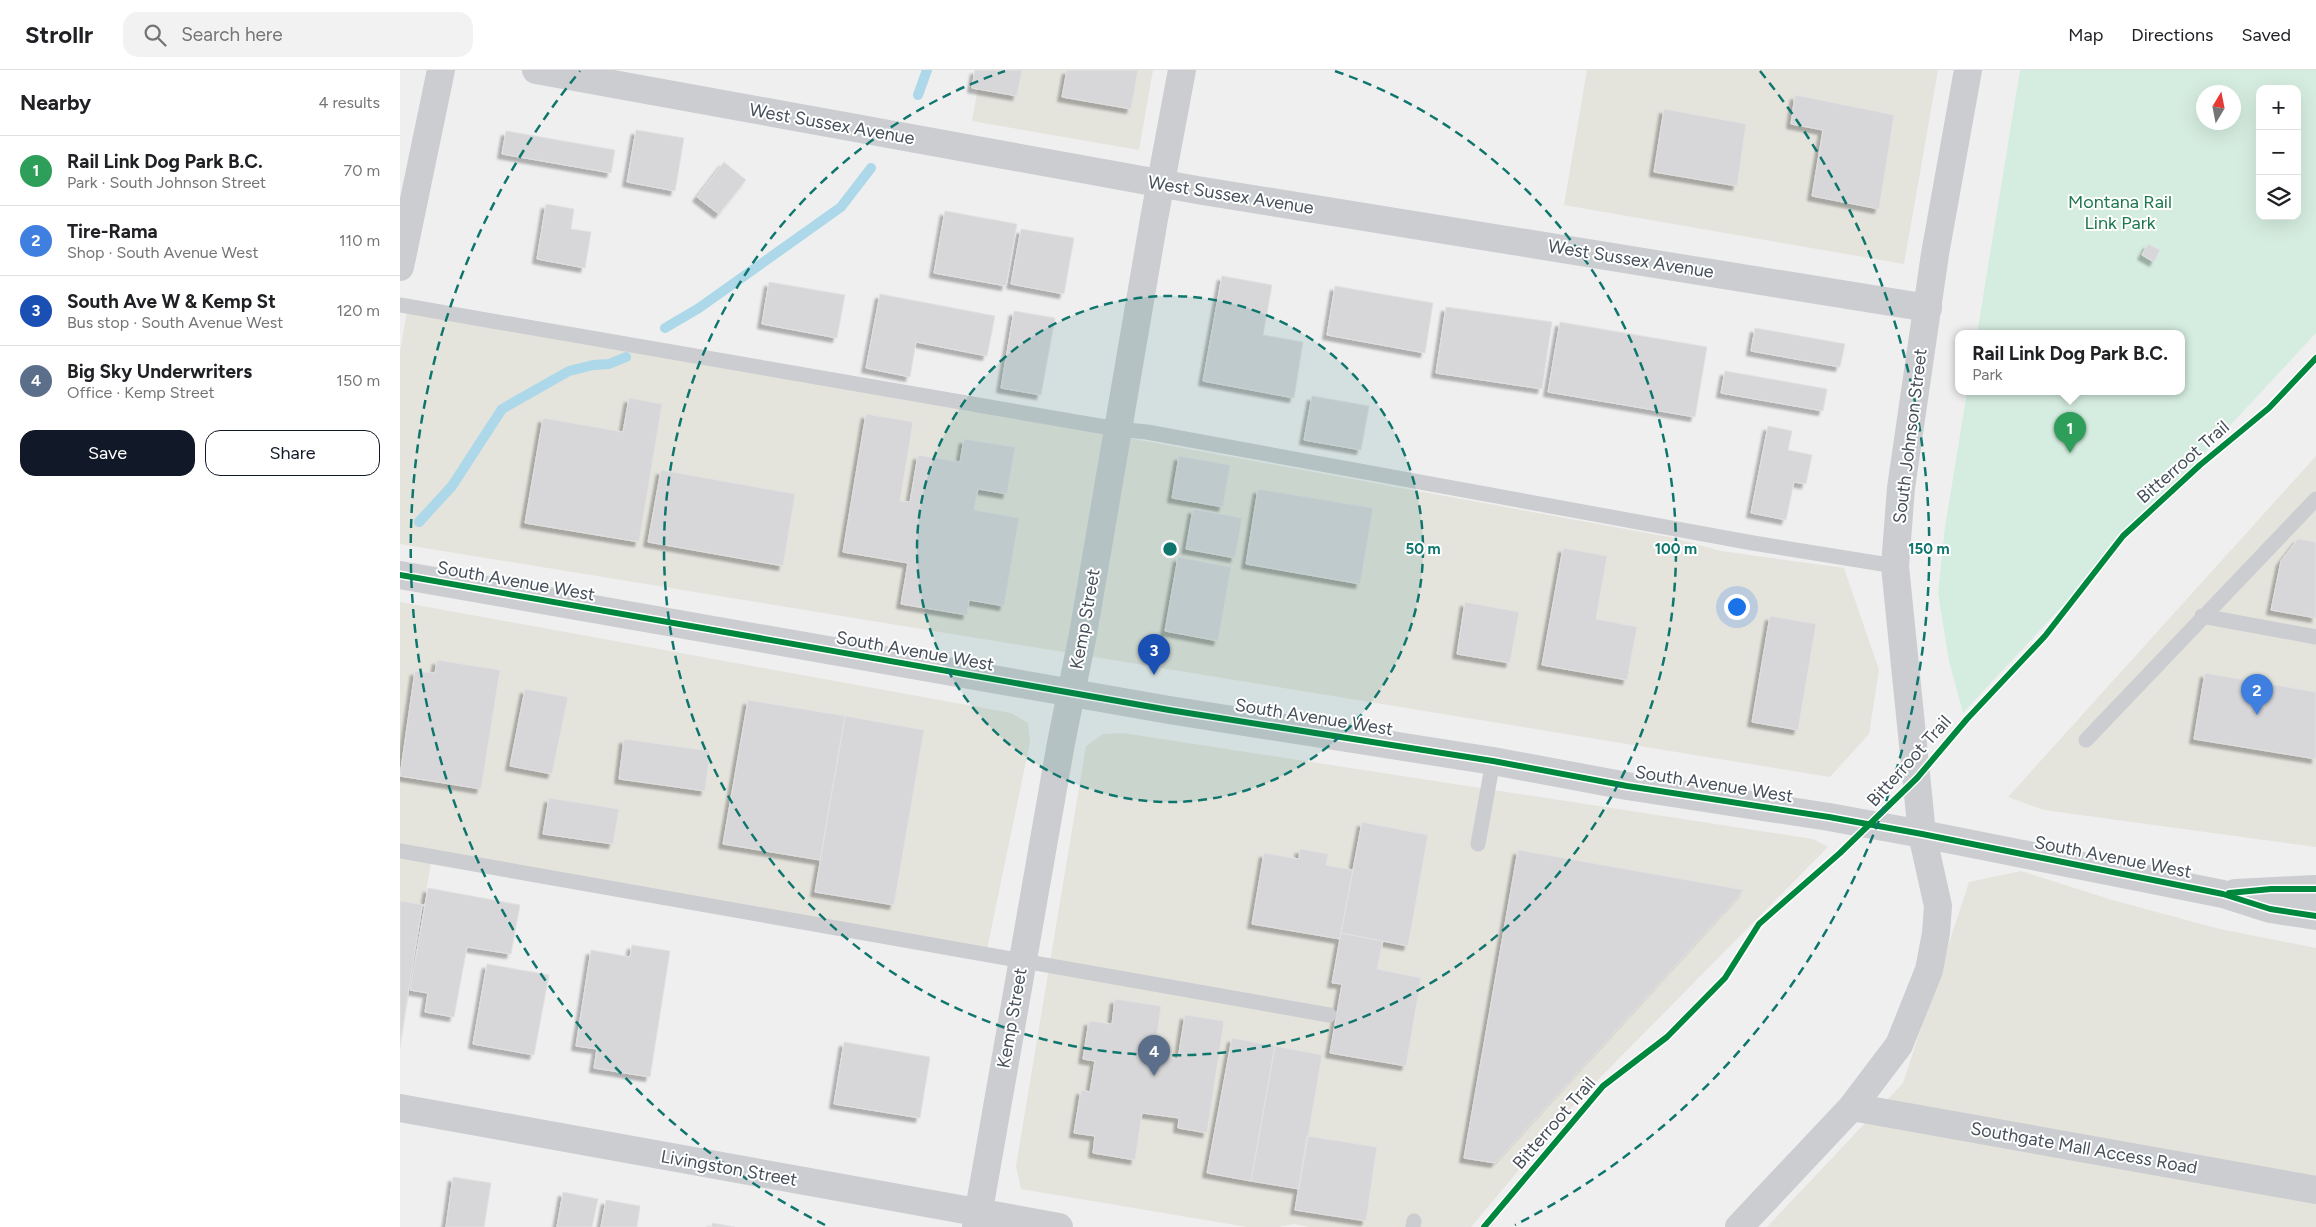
<!DOCTYPE html>
<meta charset="utf-8">
<style>
:root{--surface:#fff;--page:#f2f2f2;--text:#202124;--muted:#757577;--line:#e0e0e0;--accent:#111827}
body{margin:0;font-family:Figtree,sans-serif;background:var(--page);color:var(--text)}
.controls{position:absolute;right:15px;top:15px;display:grid;overflow:hidden;border-radius:10px;box-shadow:0 5px 20px #0002}
.controls button{width:45px;height:45px;display:grid;place-items:center;padding:0;border:0;border-bottom:1px solid var(--line);background:var(--surface);color:var(--text);font:25px sans-serif}
.compass{position:absolute;left:1796px;top:15px;width:45px;height:45px;border-radius:50%;background:var(--surface);box-shadow:0 5px 20px #0002;rotate:10deg}
.you{position:absolute;left:1336px;top:536px;width:18px;height:18px;margin:-12px;border:4px solid #fff;border-radius:50%;background:#1a73e8;box-shadow:0 0 0 8px #1a73e833}
.badge{display:grid;place-items:center;width:32px;height:32px;border-radius:50%;background:var(--accent);color:#fff;font-size:16px;font-weight:700}
.pin{position:absolute;translate:-50% -41px;filter:drop-shadow(0 1px 2px #0008)}
.pin::after{content:'';position:absolute;top:26px;width:18px;height:15px;background:inherit;clip-path:polygon(0 0,100% 0,50% 100%)}
.popup{position:absolute;left:1555px;top:260px;width:230px;height:65px;box-sizing:border-box;display:grid;place-content:center;border-radius:10px;background:var(--surface);filter:drop-shadow(0 1px 4px #0005);font-size:16px;white-space:nowrap;color:var(--muted)}
.popup b{font-size:19px;color:var(--text)}
.popup::after{content:'';position:absolute;left:50%;top:100%;margin-left:-10px;border:10px solid transparent;border-top-color:var(--surface)}
.list{margin:0;padding:0;list-style:none}
h2{display:flex;justify-content:space-between;align-items:center;height:65px;margin:0;padding:0 20px;font-size:21px}
h2 small{font-size:16px;font-weight:400;color:var(--muted)}
.list li{display:grid;grid-template-columns:32px 1fr auto;gap:15px;align-items:center;box-sizing:border-box;height:70px;padding:0 20px;border-top:1px solid var(--line)}
.list b{display:block;font-size:19px;white-space:nowrap}
.list p{margin:0;font-size:16px;white-space:nowrap;color:var(--muted)}
.list em{font-size:16px;font-style:normal;color:var(--muted)}
.actions{display:flex;gap:10px;padding:15px 20px}
.actions a{flex:1;padding:11px 0;border:1px solid var(--accent);border-radius:15px;text-align:center;font-size:18px;color:var(--accent)}
.actions .main{background:var(--accent);color:#fff}
.icon{flex:none;width:28px;height:28px;fill:none;stroke:currentColor;stroke-width:2;stroke-linecap:round;stroke-linejoin:round}
.map{position:relative;flex:none;width:1916px;height:1157px;overflow:hidden}
header{display:flex;align-items:center;gap:30px;box-sizing:border-box;height:70px;padding:0 25px;background:var(--surface);border-bottom:1px solid var(--line)}
header strong{font-size:24px}
nav{display:flex;gap:28px;margin-inline-start:auto;font-size:18px}
.search{width:350px;height:45px;background:var(--page);display:flex;align-items:center;gap:12px;box-sizing:border-box;padding:0 18px;border-radius:15px;color:var(--muted);font-size:19px}
main{display:flex}
aside{flex:1;background:var(--surface)}
.map>svg:first-child{display:block}
.commercial{fill:#e4e3dc}
.green{fill:#d5ede0;fill-rule:evenodd}
.lines{fill:none;stroke-linecap:round;stroke-linejoin:round}
.stream{stroke:#acd8e9;stroke-width:10}
.building{fill:#d7d7d9;stroke:#e1e1e2;filter:url(#shadow)}
.service{stroke:#cbcdd0;stroke-width:15}
.minor{stroke:#cbcdd0;stroke-width:28}
.tertiary{stroke:#cbcdd0;stroke-width:28}
.cycleway-casing{stroke:#fff;stroke-width:9}
.cycleway{stroke:#00873e;stroke-width:6}
.ring{fill:none;stroke:#0f766e;stroke-width:2.5;stroke-dasharray:9 6}
.labels{text-anchor:middle;stroke-width:4;stroke-linejoin:round;paint-order:stroke}
.street-label{font-size:18px;fill:#47505a;stroke:#fff}
.park-label{font-size:18px;fill:#1d774f;stroke:#fff}
.centre{fill:#0f766e;stroke:#fff;stroke-width:2.5}
.ring-label{font-size:15px;text-anchor:middle;font-weight:bold;fill:#0f766e;stroke:#fff;stroke-width:4;stroke-linejoin:round;paint-order:stroke}
</style>
<header>
<strong>Strollr</strong>
<div class="search"><svg class="icon" aria-label="search" viewBox="0 0 24 24"><circle cx="10" cy="10" r="6"/><path d="M15 15l6 6"/></svg>Search here</div>
<nav><a>Map</a><a>Directions</a><a>Saved</a></nav>
</header>
<main>
<aside>
<h2>Nearby<small>4 results</small></h2>
<ul class="list">
<li><span class="badge" style="background:#2e9e5b">1</span><div><b>Rail Link Dog Park B.C.</b><p>Park · South Johnson Street</p></div><em>70 m</em></li>
<li><span class="badge" style="background:#3f7fe0">2</span><div><b>Tire-Rama</b><p>Shop · South Avenue West</p></div><em>110 m</em></li>
<li><span class="badge" style="background:#1a4fb4">3</span><div><b>South Ave W &amp; Kemp St</b><p>Bus stop · South Avenue West</p></div><em>120 m</em></li>
<li><span class="badge" style="background:#5c6f8a">4</span><div><b>Big Sky Underwriters</b><p>Office · Kemp Street</p></div><em>150 m</em></li>
</ul>
<div class="actions"><a class="main">Save</a><a>Share</a></div>
</aside>
<div class="map">
<svg width="1916" height="1157" viewBox="0 0 1916 1157">
<defs>
<filter id="shadow"><feDropShadow dx="-4.5" dy="4.5" stdDeviation="1" flood-color="#0004"/></filter>
</defs>
<rect width="100%" height="100%" fill="#f0efef"/>
<path class="commercial" d="M581,0H753L739,80L572,51Z
M1187,0H1538L1504,194L1164,135Z
M8,236L1269,467L1321,481L1444,498L1479,600L1469,664L1430,707L0,474V281Z
M1916,386V777L1644,740L1608,727Z
M0,532L611,643L628,653L630,672L586,884L32,787L0,980Z
M723,663L1413,769L1428,777L1177,1031L1071,1157H909L894,1154L879,1157H847L621,1119L616,1096L686,676L703,664Z
M1621,801L1712,830L1820,859L1916,878V1157H1367L1503,1013L1569,812Z"/>
<path class="green" d="M1620,0H1916V263L1563,643L1549,591L1538,523L1545,457L1567,322H1781V264H1577ZM1860,19H1897V146H1860ZM1804,22H1834V52H1804Z"/>
<g class="lines">
<path class="stream" d="M518,25L527,0
M265,258L299,238L441,137L471,98
M19,452L52,416L102,339L169,301L193,295L209,294L226,287"/>
</g>
<path class="building" d="M575,0H622L617,26L572,18Z
M667,0H738L731,39L662,27Z
M1395,25L1494,45L1479,139L1412,126L1423,60L1391,54Z
M1264,39L1346,54L1337,116L1254,102Z
M236,60L284,68L275,121L227,112Z
M106,61L215,80L211,103L102,84Z
M324,92L346,110L319,144L297,127Z
M146,134L174,139L171,159L191,162L185,198L137,189Z
M545,141L617,154L606,216L534,203Z
M621,159L674,168L664,224L611,214Z
M1748,174L1760,180L1754,192L1742,185Z
M822,206L872,215L863,265L903,272L894,328L803,311Z
M369,212L445,225L437,268L362,254Z
M935,216L1033,233L1025,283L927,265Z
M480,224L595,246L587,286L516,272L510,307L466,298Z
M1046,237L1152,252L1142,319L1036,303Z
M614,241L655,248L641,325L601,318Z
M1160,252L1307,277L1295,347L1148,322Z
M1355,258L1445,274L1440,297L1351,281Z
M1325,301L1427,319L1423,341L1321,323Z
M912,326L969,336L961,380L904,370Z
M229,328L262,334L239,472L125,453L143,348L223,362Z
M466,344L513,352L500,431L510,432L518,385L560,392L564,369L615,377L607,424L578,419L574,440L619,448L604,536L569,530L567,545L501,534L508,493L443,482Z
M1368,356L1392,361L1388,380L1412,385L1406,414L1394,412L1386,450L1351,443Z
M779,386L830,395L823,437L772,428Z
M261,400L395,424L383,496L248,472Z
M858,419L973,438L960,514L846,494Z
M793,439L842,448L835,488L786,479Z
M1898,469L1916,472V548L1871,540L1881,491Z
M1163,478L1207,486L1196,549L1237,557L1227,610L1142,595Z
M778,487L831,497L818,571L765,561Z
M1065,532L1119,542L1110,593L1057,584Z
M1370,546L1416,554L1398,660L1352,652Z
M37,590L100,600L81,719L0,706L15,601L35,603Z
M1805,603L1916,622V689L1794,669Z
M125,619L168,627L152,704L110,696Z
M348,630L445,646L420,790L323,774Z
M445,646L524,660L494,835L415,822Z
M224,669L310,681L305,721L219,709Z
M149,728L219,739L213,774L143,764Z
M962,752L1028,765L1008,876L941,863Z
M900,779L928,784L926,795L953,800L940,869L852,854L864,783L899,789Z
M1118,780L1344,820L1095,1093L1064,1088Z
M28,818L120,835L111,884L67,877L54,947L25,942L28,923L10,920Z
M0,831L25,835L22,837L0,974Z
M941,863L983,871L977,899L1021,908L1006,996L930,983L942,914L932,913Z
M232,875L270,881L250,1007L194,998L197,979L176,976L191,880L230,887Z
M87,894L149,905L134,985L73,974Z
M715,929L761,936L754,985L778,989L785,945L824,951L807,1063L778,1058L779,1048L742,1043L735,1090L693,1083L695,1066L674,1063L681,1020L690,1022L695,991L683,989L689,951L712,954Z
M832,968L875,976L851,1111L807,1103Z
M444,972L530,987L520,1048L434,1034Z
M875,976L922,985L899,1119L851,1111Z
M907,1066L977,1077L966,1151L895,1140Z
M53,1107L91,1113L84,1157H46Z
M163,1122L198,1129L192,1157H157Z
M206,1130L240,1136L237,1157H201Z
M312,1153L335,1157H312Z"/>
<g class="lines">
<path class="service" d="M0,235L717,359L747,362L1353,473L1495,496
M1802,546L1916,567
M1686,670L1916,429
M1078,774L1093,691
M0,781L929,945
M1013,1157L1014,1151"/>
<path class="minor" d="M136,0L797,120L1528,238
M0,197L41,0
M1452,1037L1499,975L1529,900L1536,863L1538,836L1522,764
M0,1038L659,1157
M576,1157L661,673L683,564L754,149L782,0
M1339,1157L1452,1037L1916,1120"/>
<path class="tertiary" d="M0,505L769,640L1093,691L1227,716L1429,747L1522,764L1823,824L1870,839L1916,846
M1522,764L1495,496L1501,418L1535,184L1568,0
M1835,823L1916,819"/>
<defs>
<path id="cycleway" d="M0,505L769,640L1093,691L1227,716L1429,747L1522,764L1823,824L1870,839L1916,846
M1829,823L1871,819H1916
M1084,1157L1203,1016L1267,967L1325,908L1359,854L1440,783L1517,708L1567,649L1645,566L1723,466L1800,395L1869,338L1916,288"/>
</defs>
<use href="#cycleway" class="cycleway-casing"/>
<use href="#cycleway" class="cycleway"/>
</g>
<circle cx="770" cy="479" r="253" fill="#0f766e" fill-opacity=".12"/>
<g class="ring">
<circle cx="770" cy="479" r="253"/>
<path d="M935 1A506 506 0 1 1 605 1"/>
<path d="M425 1155A759 759 0 0 1 180 1M1360 1A759 759 0 0 1 1115 1155"/>
</g>
<g class="labels">
<g class="street-label">
<text transform="translate(432 54) rotate(10)" y="6">West Sussex Avenue</text>
<text transform="translate(831 125) rotate(9)" y="6">West Sussex Avenue</text>
<text transform="translate(1231 189) rotate(9)" y="6">West Sussex Avenue</text>
<text transform="translate(1510 366) rotate(-83)" y="6">South Johnson Street</text>
<text transform="translate(1783 392) rotate(-41)" y="6">Bitterroot Trail</text>
<text transform="translate(116 511) rotate(10)" y="6">South Avenue West</text>
<text transform="translate(685 549) rotate(-80)" y="6">Kemp Street</text>
<text transform="translate(515 581) rotate(10)" y="6">South Avenue West</text>
<text transform="translate(914 647) rotate(9)" y="6">South Avenue West</text>
<text transform="translate(1509 691) rotate(-48)" y="6">Bitterroot Trail</text>
<text transform="translate(1314 714) rotate(9)" y="6">South Avenue West</text>
<text transform="translate(1713 787) rotate(11)" y="6">South Avenue West</text>
<text transform="translate(612 948) rotate(-80)" y="6">Kemp Street</text>
<text transform="translate(1154 1053) rotate(-49)" y="6">Bitterroot Trail</text>
<text transform="translate(1684 1078) rotate(10)" y="6">Southgate Mall Access Road</text>
<text transform="translate(329 1098) rotate(10)" y="6">Livingston Street</text>
</g>
<g class="park-label">
<text x="1720" y="138">Montana Rail<tspan x="1720" dy="21">Link Park</tspan></text>
</g>
</g>
<circle cx="770" cy="479" r="8" class="centre"/>
<g class="ring-label">
<text x="1023" y="484">50 m</text>
<text x="1276" y="484">100 m</text>
<text x="1529" y="484">150 m</text>
</g>
</svg>
<div class="controls">
<button>+</button>
<button>−</button>
<button><svg class="icon" aria-label="layers" viewBox="0 0 24 24"><path d="M12 4l9 5-9 5-9-5zM3 14l9 5 9-5"/></svg></button>
</div>
<svg class="compass" viewBox="-18 -18 36 36"><path d="M0-13l5 13h-10z" fill="#e53935"/><path d="M0 13l5-13h-10z" fill="#757577"/></svg>
<div class="you"></div>
<div class="pin badge" style="left:1670px;top:383px;background:#2e9e5b">1</div>
<div class="popup"><b>Rail Link Dog Park B.C.</b>Park</div>
<div class="pin badge" style="left:1857px;top:645px;background:#3f7fe0">2</div>
<div class="pin badge" style="left:754px;top:605px;background:#1a4fb4">3</div>
<div class="pin badge" style="left:754px;top:1006px;background:#5c6f8a">4</div>
</div>
</main>
